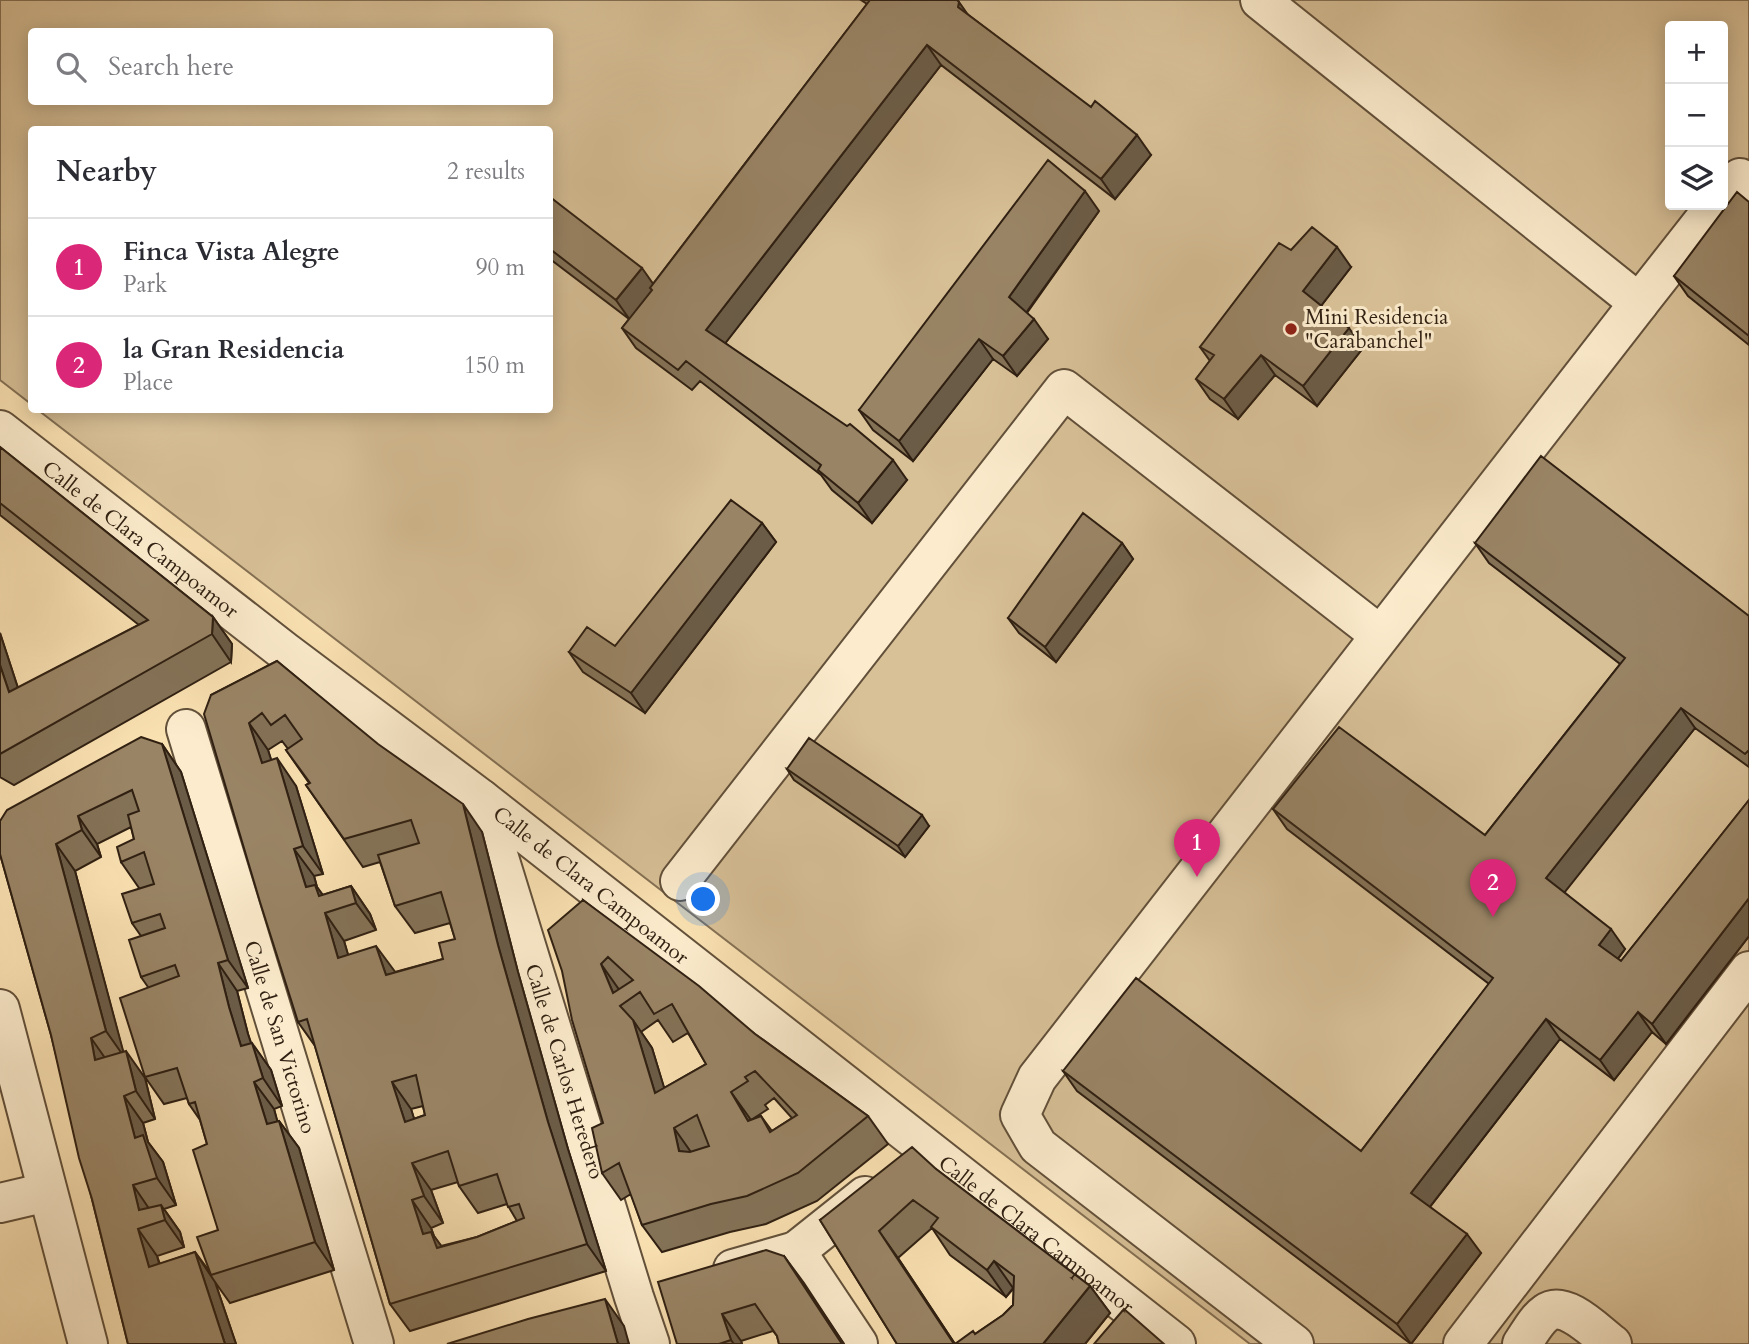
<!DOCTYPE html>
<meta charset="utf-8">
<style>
:root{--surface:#fff;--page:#f2f2f3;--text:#2b2b33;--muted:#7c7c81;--line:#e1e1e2;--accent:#db2777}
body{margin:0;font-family:Cardo,serif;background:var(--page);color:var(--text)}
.controls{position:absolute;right:21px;top:21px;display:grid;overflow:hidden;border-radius:7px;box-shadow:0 4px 18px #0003}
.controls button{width:63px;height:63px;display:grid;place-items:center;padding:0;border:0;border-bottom:2px solid var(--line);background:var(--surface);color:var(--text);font:35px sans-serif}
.you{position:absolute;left:704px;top:900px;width:24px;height:24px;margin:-18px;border:5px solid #fff;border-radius:50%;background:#1a73e8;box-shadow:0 0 0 10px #1a73e833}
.badge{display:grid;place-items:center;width:46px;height:46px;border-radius:50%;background:var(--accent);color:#fff;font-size:23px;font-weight:700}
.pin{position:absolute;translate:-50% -58px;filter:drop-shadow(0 2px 4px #0008)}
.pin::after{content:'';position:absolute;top:37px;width:24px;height:21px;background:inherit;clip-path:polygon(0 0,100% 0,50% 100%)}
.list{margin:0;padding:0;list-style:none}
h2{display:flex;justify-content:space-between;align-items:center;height:91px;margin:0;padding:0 28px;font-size:30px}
h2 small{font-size:23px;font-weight:400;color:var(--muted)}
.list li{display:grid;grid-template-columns:46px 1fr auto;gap:21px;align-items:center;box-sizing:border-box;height:98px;padding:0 28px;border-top:2px solid var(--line)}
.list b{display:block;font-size:26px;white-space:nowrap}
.list p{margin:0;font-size:23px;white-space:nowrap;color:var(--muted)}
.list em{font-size:23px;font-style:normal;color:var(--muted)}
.icon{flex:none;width:38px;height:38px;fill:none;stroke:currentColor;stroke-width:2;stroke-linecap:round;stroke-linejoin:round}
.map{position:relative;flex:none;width:1749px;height:1344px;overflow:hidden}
.search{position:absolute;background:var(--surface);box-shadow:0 4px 18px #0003;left:28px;top:28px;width:525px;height:77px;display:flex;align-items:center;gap:18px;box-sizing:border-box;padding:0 24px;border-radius:7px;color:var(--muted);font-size:26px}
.panel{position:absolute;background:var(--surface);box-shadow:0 4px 18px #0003;left:28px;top:126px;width:525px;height:287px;border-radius:7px}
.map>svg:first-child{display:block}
.green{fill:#d8c097;stroke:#847054;stroke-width:2;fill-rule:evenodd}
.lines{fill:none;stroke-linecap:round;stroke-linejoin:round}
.minor-casing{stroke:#62503a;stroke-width:42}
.minor{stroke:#fceccd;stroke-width:38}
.wall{fill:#847257;stroke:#302012;stroke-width:2;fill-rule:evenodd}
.shaded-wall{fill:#6b5c47;stroke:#302012;stroke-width:2}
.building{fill:#998465;stroke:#302012;stroke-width:2;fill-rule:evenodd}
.poi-dot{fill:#8f2418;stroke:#fceccd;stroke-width:2.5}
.labels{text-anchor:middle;stroke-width:6;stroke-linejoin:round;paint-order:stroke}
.poi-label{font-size:21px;fill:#302012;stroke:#fceccd;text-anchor:start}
.street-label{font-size:21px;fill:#302012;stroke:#fceccd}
</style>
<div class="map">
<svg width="1749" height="1344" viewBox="0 0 1749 1344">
<rect width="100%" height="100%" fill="#fae1b2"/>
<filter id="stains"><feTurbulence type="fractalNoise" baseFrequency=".00286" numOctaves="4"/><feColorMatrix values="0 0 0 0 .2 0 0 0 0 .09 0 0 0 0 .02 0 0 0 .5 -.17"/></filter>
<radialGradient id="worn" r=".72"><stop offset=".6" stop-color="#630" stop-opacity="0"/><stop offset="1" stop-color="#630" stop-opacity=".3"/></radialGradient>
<path class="green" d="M0,0H1749V1344H1250L38,410H550V130H32L31,404L0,380ZM1670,26H1723V205H1670ZM32,32H550V102H32Z"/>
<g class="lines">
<defs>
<g id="minor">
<path d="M1260,0L1639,303L1716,205"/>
<path d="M1723,197L1740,178L1749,185"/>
<path id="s1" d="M0,430L284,651L481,799L1176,1344"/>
<path id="s2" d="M186,729L374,1344"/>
<path id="s3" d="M481,799L634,1297L650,1344"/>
<path d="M680,881L1064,389L1380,635"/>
<path d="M0,1009L88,1344"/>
<path d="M0,1203L47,1192"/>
<path d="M796,1251L858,1344"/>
<path d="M733,1269L796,1251L865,1196"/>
<path d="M1294,1344L1038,1146L1020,1115L1037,1078L1639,303"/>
<path d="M1463,1344L1749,971"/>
<path d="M1522,1344C1529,1334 1536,1320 1546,1313C1565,1299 1596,1332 1612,1344"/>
</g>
</defs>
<use href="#minor" class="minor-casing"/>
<use href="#minor" class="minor"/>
</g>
<path class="wall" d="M861,0H957L967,14L1151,155L1115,199L941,65L725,343L907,480L872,523L832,490L821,475L700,381L692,390L636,348L622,328L629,319L550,259V196L552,199L653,284L867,4Z
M1749,202V345L1688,296L1674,276Z
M1099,211L1027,313L1048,339L1017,376L993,359L913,461L873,430L859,410Z
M1291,250L1351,267L1321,306L1363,348L1317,406L1275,375L1238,419L1210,399L1196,379L1210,361L1200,347Z
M0,447L213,617L232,644L231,662L14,785L0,777V633L18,688L139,625L0,515Z
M762,523L776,542L645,713L583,672L569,652L615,646Z
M1122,543L1133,559L1056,662L1019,633L1008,618Z
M1475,543L1749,616V767L1695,728L1564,892L1625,949L1618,959L1621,961L1749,800V936L1666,1044L1652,1032L1614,1080L1560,1039L1430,1207L1481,1253L1411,1344L1077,1091L1063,1071L1361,1151L1489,984L1287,829L1273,809L1485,835L1620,664L1489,563Z
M277,661L482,832L518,972L568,1149L606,1271L410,1331L390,1304L315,1046L298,1022L211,695ZM282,741L288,749L286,750L309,783L306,785L363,867L380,862L395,906L415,933L450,923L455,939L443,959L395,972L348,955L344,941L376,930L370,914L351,886L323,895L317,887L314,876L323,874L296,786L271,760L268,750ZM423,1106L425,1115L414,1119L411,1109ZM458,1182L459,1186L478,1213L507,1204L517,1221L477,1237L441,1246L434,1236L431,1228L443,1223L431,1190Z
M162,744L181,772L248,988L237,991L248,1034L251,1043L271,1070L282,1106L274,1109L277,1121H279L299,1148L334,1270L230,1303L215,1282L236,1344H128L51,1035L0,854ZM131,827L134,839L121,862L139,888L132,923L141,936V977L148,987L145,1077L164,1104L187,1098L189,1104L200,1120L207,1144L218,1230L210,1272L195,1252L160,1264L157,1256L184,1247L180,1232L164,1209L176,1205L163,1162L148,1142L143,1123L155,1119L145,1078L123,1052L75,871L101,857L97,844Z
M787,769L929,826L905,857L794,780Z
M583,900L755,1034L868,1116L888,1144L817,1201L766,1224L730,1232L662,1252L642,1225L631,1194L621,1200L602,1173L603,1123ZM658,1020L673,1042L688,1033L706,1064L664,1088L652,1048L641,1032ZM774,1098L792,1118L772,1131L761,1116L751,1120L768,1109L765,1105Z
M936,1169L1090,1286L1110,1313L1085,1344H897L820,1220ZM932,1228L950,1255L1006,1297L1014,1288L1013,1305L1003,1315L975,1334L955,1344L898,1258Z
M784,1256L844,1344H779L777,1336L773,1331L741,1341L742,1344H677Z"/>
<path class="shaded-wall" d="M959,2L973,22L958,7Z
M927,45L941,65L720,350L706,330Z
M1137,135L1151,155L1115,199L1101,179Z
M1085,191L1099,211L1023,317L1009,297Z
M1337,247L1351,267L1317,311L1303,291Z
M642,268L656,288L630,320L616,300Z
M1034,319L1048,339L1017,376L1003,356Z
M1349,328L1363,348L1317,406L1303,386Z
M979,339L993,359L913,461L899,441Z
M1261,355L1275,375L1238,419L1224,399Z
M893,460L907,480L872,523L858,503Z
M762,523L776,542L645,713L631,693Z
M1122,543L1133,559L1056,662L1045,647Z
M213,617L232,644L231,662L212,634Z
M0,633L28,719L9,692L0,665Z
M1681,708L1695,728L1560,898L1546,878Z
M249,723L268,750L281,790L262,763Z
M162,744L181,772L248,988L228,960Z
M277,758L296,786L323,874L303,846Z
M463,804L482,832L518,972L568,1149L606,1271L587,1244L548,1122L498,945Z
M922,815L929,826L905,857L898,846Z
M78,816L97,844L101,857L82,830Z
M56,844L75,871L125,1058L106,1031Z
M294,849L314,876L317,887L333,910L306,887Z
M351,886L370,914L376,930L356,903Z
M1749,898V936L1666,1044L1652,1024Z
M325,913L344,941L357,985L338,958Z
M1611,929L1625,949L1613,965L1599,945Z
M376,946L396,973L386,975Z
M218,963L237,991L248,1034L261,1073L241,1046L229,1007Z
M601,964L620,991L613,993Z
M1638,1012L1652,1032L1614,1080L1600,1060Z
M1546,1019L1560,1039L1425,1213L1411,1193Z
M633,1020L652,1048L674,1120L655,1093Z
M91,1038L110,1065L95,1060Z
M252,1043L271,1070L282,1106L263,1078Z
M126,1051L145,1078L155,1119L136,1091Z
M254,1082L274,1109L286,1152L267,1124Z
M392,1082L411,1109L424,1150L405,1122Z
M731,1092L751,1120L748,1121Z
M124,1096L143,1123L148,1142L163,1162L176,1205L157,1178L135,1138Z
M279,1121L299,1148L334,1270L315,1242Z
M674,1128L693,1155L679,1151Z
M412,1163L431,1190L443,1223L424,1196Z
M133,1185L152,1213L139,1210Z
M412,1200L431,1228L434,1236L451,1259L456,1275L423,1234Z
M161,1205L180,1232L184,1247L165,1220Z
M138,1229L157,1256L168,1295L149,1267Z
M879,1231L898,1258L955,1344H954Z
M1467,1234L1481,1253L1411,1344L1397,1324Z
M195,1252L215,1282L236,1344H225Z
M784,1256L804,1283L844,1344H842Z
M994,1261L1013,1288L1006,1297L987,1270Z
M1090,1286L1110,1313L1085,1344H1043Z
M605,1299L624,1326L629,1344H618Z
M722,1314L741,1341L742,1344H734L731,1340Z"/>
<path class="building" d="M870,0H957L959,2L958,7L1091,107L1095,101L1137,135L1101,179L927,45L706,330L847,426L850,424L893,460L858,503L818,470L821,465L686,361L678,370L622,328L652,290L650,288Z
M1048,160L1085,191L1009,297L1034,319L1003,356L979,339L899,441L859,410Z
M1737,192L1749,202V336L1674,276Z
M550,197L642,268L616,300L550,249Z
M1312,227L1337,247L1303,291L1349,328L1303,386L1261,355L1224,399L1196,379L1214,355L1200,347L1279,243L1291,250Z
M0,447L213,617L212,634L0,754V665L9,692L148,620L0,503Z
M1541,456L1749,616V750L1745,754L1681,708L1546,878L1611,929L1599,945L1621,961L1749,800V898L1652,1024L1638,1012L1600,1060L1546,1019L1411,1193L1467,1234L1397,1324L1063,1071L1136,978L1361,1151L1493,978L1273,809L1339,727L1485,835L1625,658L1475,543Z
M731,500L762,523L631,693L569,652L587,627L615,646Z
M1083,513L1122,543L1045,647L1008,618Z
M277,661L378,744L463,804L498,945L548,1122L587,1244L390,1304L307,1019L298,1022L260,902L204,714L211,695ZM262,713L271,725L285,715L302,739L286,750L310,783L306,785L344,839L411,820L419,843L378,855L395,906L441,892L455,939L439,943L443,959L386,975L376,946L338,958L325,913L356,903L351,886L319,896L315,885L306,887L294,849L303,846L277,758L262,763L249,723ZM416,1075L425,1115L405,1122L392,1082ZM448,1151L459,1186L497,1174L508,1207L519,1204L524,1218L477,1237L437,1248L431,1232L423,1234L412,1200L424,1196L412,1163Z
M141,737L162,744L228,960L218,963L229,1007L241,1046L252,1043L263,1078L254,1082L267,1124L279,1121L315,1242L211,1275L197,1237L218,1230L193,1150L207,1144L195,1102L189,1104L177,1068L145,1077L120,998L179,976L175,965L141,977L129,940L165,928L160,914L132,923L122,894L154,884L144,852L121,862L117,847L134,839L128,815L139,811L132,790L78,816L82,830L56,844L106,1031L91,1038L95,1060L126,1051L136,1091L124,1096L135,1138L143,1135L157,1178L133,1185L139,1210L161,1205L165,1220L138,1229L149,1267L195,1252L225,1344H128L92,1199L79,1158L51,1035L0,854V821L7,810Z
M809,738L922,815L898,846L787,769Z
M583,900L699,986L755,1034L868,1116L798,1173L747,1196L711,1204L642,1225L619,1163L602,1173L592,1128L603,1123L572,1020L562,971L548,930ZM608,957L633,980L613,993L601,964ZM640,992L654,1014L672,1004L706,1064L655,1093L633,1020L620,1006ZM755,1071L797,1115L770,1132L761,1116L748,1121L731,1092L748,1081L745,1077ZM697,1115L709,1146L690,1152L679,1151L674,1128Z
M912,1147L936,1169L1090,1286L1043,1344H955L973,1331L975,1334L1003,1315L1013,1305L1014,1276L994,1261L987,1270L931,1227L938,1218L913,1200L879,1231L954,1344H897L820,1220Z
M766,1250L784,1256L842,1344H779L777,1336L755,1304L722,1314L731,1340L719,1344H677L658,1282Z
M605,1299L618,1344H447L528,1319Z
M1124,1309L1164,1344H1094Z"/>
<circle class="poi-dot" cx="1291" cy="329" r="7"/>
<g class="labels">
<g class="poi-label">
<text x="1305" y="324">Mini Residencia<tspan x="1305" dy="24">"Carabanchel"</tspan></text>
</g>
<g class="street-label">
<text dy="7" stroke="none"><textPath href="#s1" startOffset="178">Calle de Clara Campoamor</textPath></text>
<text dy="7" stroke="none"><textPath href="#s1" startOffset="746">Calle de Clara Campoamor</textPath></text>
<text dy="7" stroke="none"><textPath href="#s2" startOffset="322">Calle de San Victorino</textPath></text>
<text dy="7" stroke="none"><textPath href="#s3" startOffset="285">Calle de Carlos Heredero</textPath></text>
<text dy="7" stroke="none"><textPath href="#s1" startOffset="1312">Calle de Clara Campoamor</textPath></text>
</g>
</g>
<rect width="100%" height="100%" filter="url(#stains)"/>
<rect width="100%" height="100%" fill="url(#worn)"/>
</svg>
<div class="controls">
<button>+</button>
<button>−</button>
<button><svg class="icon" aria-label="layers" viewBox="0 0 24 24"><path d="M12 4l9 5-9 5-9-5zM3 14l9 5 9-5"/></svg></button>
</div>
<div class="you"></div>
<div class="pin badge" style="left:1197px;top:877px">1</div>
<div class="pin badge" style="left:1493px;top:917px">2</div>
<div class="search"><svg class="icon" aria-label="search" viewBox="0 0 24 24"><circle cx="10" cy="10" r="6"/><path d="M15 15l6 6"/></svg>Search here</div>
<section class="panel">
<h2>Nearby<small>2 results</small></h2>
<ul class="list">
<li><span class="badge">1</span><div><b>Finca Vista Alegre</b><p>Park</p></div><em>90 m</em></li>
<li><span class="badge">2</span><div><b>la Gran Residencia</b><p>Place</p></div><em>150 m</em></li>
</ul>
</section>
</div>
